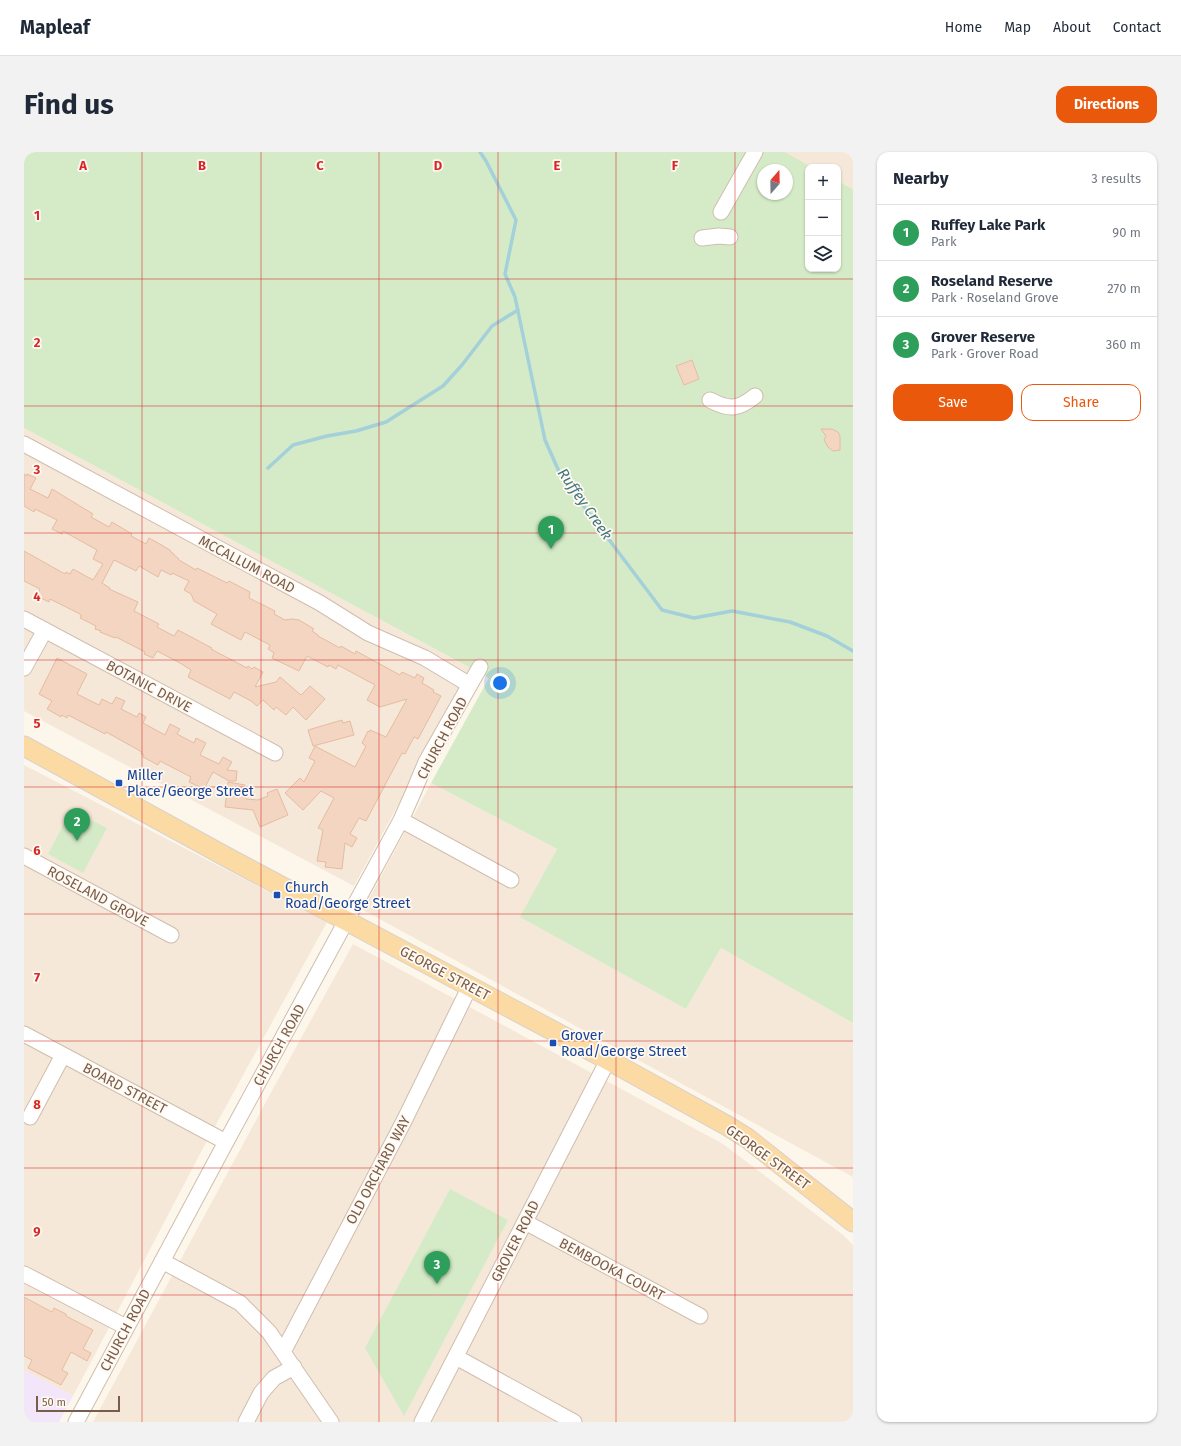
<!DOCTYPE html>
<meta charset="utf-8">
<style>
:root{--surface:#fff;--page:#f2f2f3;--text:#1f2937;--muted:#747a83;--line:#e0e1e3;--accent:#ea580c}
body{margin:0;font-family:"Fira Sans",sans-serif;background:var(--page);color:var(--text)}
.controls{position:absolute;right:12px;top:12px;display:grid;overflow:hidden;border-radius:8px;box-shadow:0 1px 3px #0004}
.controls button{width:36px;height:36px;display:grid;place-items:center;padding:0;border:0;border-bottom:1px solid var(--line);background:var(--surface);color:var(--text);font:20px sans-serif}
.compass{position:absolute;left:733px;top:12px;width:36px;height:36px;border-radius:50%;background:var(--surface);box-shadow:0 1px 3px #0004;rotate:20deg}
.scale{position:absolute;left:12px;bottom:10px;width:84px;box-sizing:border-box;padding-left:4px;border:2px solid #785c4c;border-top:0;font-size:11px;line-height:14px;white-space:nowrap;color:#785c4c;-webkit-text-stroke:3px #fff9f0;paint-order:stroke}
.you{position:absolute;left:476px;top:531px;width:14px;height:14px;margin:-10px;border:3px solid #fff;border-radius:50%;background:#1a73e8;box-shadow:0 0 0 6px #1a73e833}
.badge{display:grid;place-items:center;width:26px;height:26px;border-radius:50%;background:var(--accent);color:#fff;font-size:13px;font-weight:700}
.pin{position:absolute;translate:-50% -33px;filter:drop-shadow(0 1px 2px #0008)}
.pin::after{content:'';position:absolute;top:21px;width:14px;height:12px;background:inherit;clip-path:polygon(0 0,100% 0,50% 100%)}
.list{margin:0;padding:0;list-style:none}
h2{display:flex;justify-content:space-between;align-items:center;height:52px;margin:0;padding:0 16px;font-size:17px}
h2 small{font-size:13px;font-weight:400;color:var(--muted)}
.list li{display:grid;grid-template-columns:26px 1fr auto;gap:12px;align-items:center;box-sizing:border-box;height:56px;padding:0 16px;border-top:1px solid var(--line)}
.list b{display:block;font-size:15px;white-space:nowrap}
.list p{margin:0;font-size:13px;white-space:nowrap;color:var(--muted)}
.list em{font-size:13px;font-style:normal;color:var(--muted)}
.actions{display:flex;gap:8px;padding:12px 16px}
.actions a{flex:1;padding:9px 0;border:1px solid var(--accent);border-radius:12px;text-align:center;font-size:14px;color:var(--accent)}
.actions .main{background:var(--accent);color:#fff}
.icon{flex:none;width:22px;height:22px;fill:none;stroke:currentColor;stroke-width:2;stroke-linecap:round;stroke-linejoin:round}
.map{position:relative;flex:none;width:829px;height:1270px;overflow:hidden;border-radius:12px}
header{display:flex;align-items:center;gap:24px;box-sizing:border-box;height:56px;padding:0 20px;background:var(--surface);border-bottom:1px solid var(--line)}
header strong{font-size:19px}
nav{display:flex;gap:22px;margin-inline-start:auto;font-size:14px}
.intro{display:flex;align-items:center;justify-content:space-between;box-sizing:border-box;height:96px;padding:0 24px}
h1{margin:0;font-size:28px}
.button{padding:10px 18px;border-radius:12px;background:var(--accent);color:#fff;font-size:14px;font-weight:700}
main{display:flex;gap:24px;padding:0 24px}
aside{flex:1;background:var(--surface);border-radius:12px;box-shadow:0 1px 3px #0004}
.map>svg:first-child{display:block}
.residential{fill:#f5e8d8}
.education{fill:#f3e6fa}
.green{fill:#d5ebc7;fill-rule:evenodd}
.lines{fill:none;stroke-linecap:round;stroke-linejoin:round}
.stream{stroke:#a3d0d9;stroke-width:3.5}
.building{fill:#f3d5c1;stroke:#e5bca1}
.minor-casing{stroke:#cfbeae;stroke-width:17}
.major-casing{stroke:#d9d1cd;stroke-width:21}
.minor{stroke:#fff;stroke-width:15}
.major{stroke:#fbdba3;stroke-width:19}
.grid{fill:none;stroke:#d62828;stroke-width:1;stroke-opacity:0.55}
.transit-dot{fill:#1a4fb4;stroke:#fff9f0;stroke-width:1.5}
.labels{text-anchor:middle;stroke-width:3.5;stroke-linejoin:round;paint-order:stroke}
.street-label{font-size:14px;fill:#785c4c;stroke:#fff9f0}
.transit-label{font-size:14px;fill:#164399;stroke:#fff9f0;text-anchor:start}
.water-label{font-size:15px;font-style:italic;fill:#427984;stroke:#fff9f0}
.grid-label{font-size:13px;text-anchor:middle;font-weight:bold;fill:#d62828;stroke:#fff9f0;stroke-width:3.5;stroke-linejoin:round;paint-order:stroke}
</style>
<header>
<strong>Mapleaf</strong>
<nav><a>Home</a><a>Map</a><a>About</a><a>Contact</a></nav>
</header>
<div class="intro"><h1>Find us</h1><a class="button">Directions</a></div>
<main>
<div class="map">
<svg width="829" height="1270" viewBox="0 0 829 1270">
<rect width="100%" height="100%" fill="#fdf6ea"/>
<path class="residential" d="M761,0H829V37L814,29V15H788Z
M0,276L448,517L330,734L0,559Z
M0,613L303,770L177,1000L49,1244L0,1218Z
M407,631L533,697L497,765L662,857L697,796L829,871V1025L339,758Z
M329,792L699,992L819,1083L829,1093V1270H69L244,946Z"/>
<path class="education" d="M0,1218L49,1244L35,1270H0Z"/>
<path class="green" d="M0,0H761L788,15H784V117H814V29L829,37V871L697,796L662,857L496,765L533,697L407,631L465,526L0,276ZM739,18H763V42H739Z
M47,658L83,676L59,721L24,702Z
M426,1037L484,1068L380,1264L341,1196Z"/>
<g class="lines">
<path class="stream" d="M456,0L462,9L492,68L481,122L491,145L521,288L537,324L638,458L670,466L708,459L766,470L803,484L829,499
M244,316L269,293L303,284L332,279L362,270L419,234L438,213L468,174L494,158"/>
</g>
<path class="building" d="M668,208L675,227L660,233L652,214Z
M797,277H808L814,280L816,284V298L809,299L804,295L800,288L802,284Z
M0,322L3,324V322L12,326L6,337L24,346L28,337L69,362L67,365L85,375L88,370L108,382L107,384L122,392L125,386L134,391L146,398L147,400L150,402V403L154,406L155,408L172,418L173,416L203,431L205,429L226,440L225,446L251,459L250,462L261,468L268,467L275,468L290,477L288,479L294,483V484L316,496L317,494L331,502L332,499L376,523L378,520L391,526L393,522L400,526L398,531L410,538L409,540L417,544L394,587L390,585L381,602L378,601L342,669L335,666L326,682L333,686L328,695L321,691L318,717L301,715L302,710L293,709L299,678L294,676L310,646L297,639L279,658L261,641L276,626L280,630L291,609L285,606L291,594L331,615L342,594L338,591L344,579L345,580L346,578L362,585L383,547L356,555L343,548L351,533L314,513L312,517L305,513L304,515L283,504L275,519L248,506L250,501L244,497L246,493L221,480L217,488L187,472L193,462L170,449L167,442L160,438L165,429L148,421L147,423L137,418L134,425L115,414L112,419L90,408L78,431L86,436L85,437L114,450L110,459L135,472L133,475L150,484L154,478L188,496L187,497L223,516L224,514L228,517L230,515L239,520L231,535L252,530L256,525L277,543L286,534L301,547L282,568L269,555L262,563L252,555L250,558L239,548L233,554L227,549L210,540L206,547L164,525L167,518L156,511L133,499L129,506L120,502L121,500L92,485L91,486L76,480L77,479L71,477L72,474L56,466L57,464L56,462L26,447L25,450L13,444L16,437L0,429V399L41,422L42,420L46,422L49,417L69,428L79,412L69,407L73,398L39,379L38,382L28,377L33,368L11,357L10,360L0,354Z
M33,506L63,522L53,542L75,553L78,547L88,552L92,545L101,549L97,557L113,565L115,561L122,565L119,571L141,583L146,572L156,577L153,582L170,591L172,586L182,591L176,603L195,612L199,605L208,610L203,618L213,619L212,629H205L189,620L180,637L165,630L167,625L136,609L134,613L119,605L120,603L117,602L118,600L82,580L81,582L44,563L43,566L38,563L37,565L23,557L28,549L15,542Z
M318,568L319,571L326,569L330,583L289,594L284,578Z
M204,630L221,633L219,645H222V647L234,648L244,644L243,641L253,637L264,663L236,675L229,658L201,655Z
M0,1145L28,1160L30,1156L42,1162V1164L69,1178L59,1197L67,1201L63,1209L47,1200L38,1218L44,1221L37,1233L4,1216L8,1208L0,1204Z"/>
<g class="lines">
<defs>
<path id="minor" d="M697,60L731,0
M678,86L695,84L706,85
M686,248C705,258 714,258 731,244
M0,292L296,451L344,481L401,506L446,533
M0,467L251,601
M0,516L21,478
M377,668L487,728
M0,704L147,783
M0,882L202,990
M6,965L39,903
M501,1070L676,1164
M138,1109L216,1151L245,1180L307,1270
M0,1122L102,1175
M259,1200L380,969L446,834
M432,1205L550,1270
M52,1270L202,990L377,668L389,641L402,610L456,515
M222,1270L237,1241L250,1226L270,1215
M398,1270L584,908"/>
<path id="major" d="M0,594L208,708L584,908L702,973L723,986L829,1070"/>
</defs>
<use href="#minor" class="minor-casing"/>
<use href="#major" class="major-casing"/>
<use href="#minor" class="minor"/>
<use href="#major" class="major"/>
</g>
<path class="grid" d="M118,0V1270M237,0V1270M355,0V1270M474,0V1270M592,0V1270M711,0V1270M0,127H829M0,254H829M0,381H829M0,508H829M0,635H829M0,762H829M0,889H829M0,1016H829M0,1143H829"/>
<g class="transit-dot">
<rect x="91" y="627" width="8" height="8" rx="2"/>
<rect x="249" y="739" width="8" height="8" rx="2"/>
<rect x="525" y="887" width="8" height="8" rx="2"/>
</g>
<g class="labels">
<g class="street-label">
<text transform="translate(223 412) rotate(28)" y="5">MCCALLUM ROAD</text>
<text transform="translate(125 534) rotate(28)" y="5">BOTANIC DRIVE</text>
<text transform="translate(418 586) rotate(-62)" y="5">CHURCH ROAD</text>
<text transform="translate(74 744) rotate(28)" y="5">ROSELAND GROVE</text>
<text transform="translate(421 821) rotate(28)" y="5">GEORGE STREET</text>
<text transform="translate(255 893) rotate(-61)" y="5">CHURCH ROAD</text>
<text transform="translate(101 936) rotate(28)" y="5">BOARD STREET</text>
<text transform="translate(744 1005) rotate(36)" y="5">GEORGE STREET</text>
<text transform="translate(354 1018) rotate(-62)" y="5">OLD ORCHARD WAY</text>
<text transform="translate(491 1089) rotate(-63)" y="5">GROVER ROAD</text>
<text transform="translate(588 1117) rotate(28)" y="5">BEMBOOKA COURT</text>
<text transform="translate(101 1178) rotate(-62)" y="5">CHURCH ROAD</text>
</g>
<g class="transit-label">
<text x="103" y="628">Miller<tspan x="103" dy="16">Place/George Street</tspan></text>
<text x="261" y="740">Church<tspan x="261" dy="16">Road/George Street</tspan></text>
<text x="537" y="888">Grover<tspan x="537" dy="16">Road/George Street</tspan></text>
</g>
<g class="water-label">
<text transform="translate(561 352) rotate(55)" y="5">Ruffey Creek</text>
</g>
</g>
<g class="grid-label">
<text x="59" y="18">A</text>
<text x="178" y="18">B</text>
<text x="296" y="18">C</text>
<text x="414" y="18">D</text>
<text x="533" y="18">E</text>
<text x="651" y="18">F</text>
<text x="13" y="68">1</text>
<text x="13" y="195">2</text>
<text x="13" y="322">3</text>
<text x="13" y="449">4</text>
<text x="13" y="576">5</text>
<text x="13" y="703">6</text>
<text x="13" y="830">7</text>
<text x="13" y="957">8</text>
<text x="13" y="1084">9</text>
</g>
</svg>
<div class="controls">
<button>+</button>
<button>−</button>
<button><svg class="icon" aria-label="layers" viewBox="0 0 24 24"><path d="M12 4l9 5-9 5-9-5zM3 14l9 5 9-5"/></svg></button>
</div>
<svg class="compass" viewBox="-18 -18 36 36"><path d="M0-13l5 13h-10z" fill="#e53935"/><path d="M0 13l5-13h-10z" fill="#747a83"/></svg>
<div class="scale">50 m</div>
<div class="you"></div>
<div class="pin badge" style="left:527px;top:397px;background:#2e9e5b">1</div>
<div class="pin badge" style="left:53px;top:689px;background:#2e9e5b">2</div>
<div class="pin badge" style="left:413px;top:1132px;background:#2e9e5b">3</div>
</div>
<aside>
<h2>Nearby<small>3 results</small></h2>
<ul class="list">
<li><span class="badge" style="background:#2e9e5b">1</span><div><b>Ruffey Lake Park</b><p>Park</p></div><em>90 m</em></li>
<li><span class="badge" style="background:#2e9e5b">2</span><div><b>Roseland Reserve</b><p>Park · Roseland Grove</p></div><em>270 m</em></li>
<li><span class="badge" style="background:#2e9e5b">3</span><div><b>Grover Reserve</b><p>Park · Grover Road</p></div><em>360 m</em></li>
</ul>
<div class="actions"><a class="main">Save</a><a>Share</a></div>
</aside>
</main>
